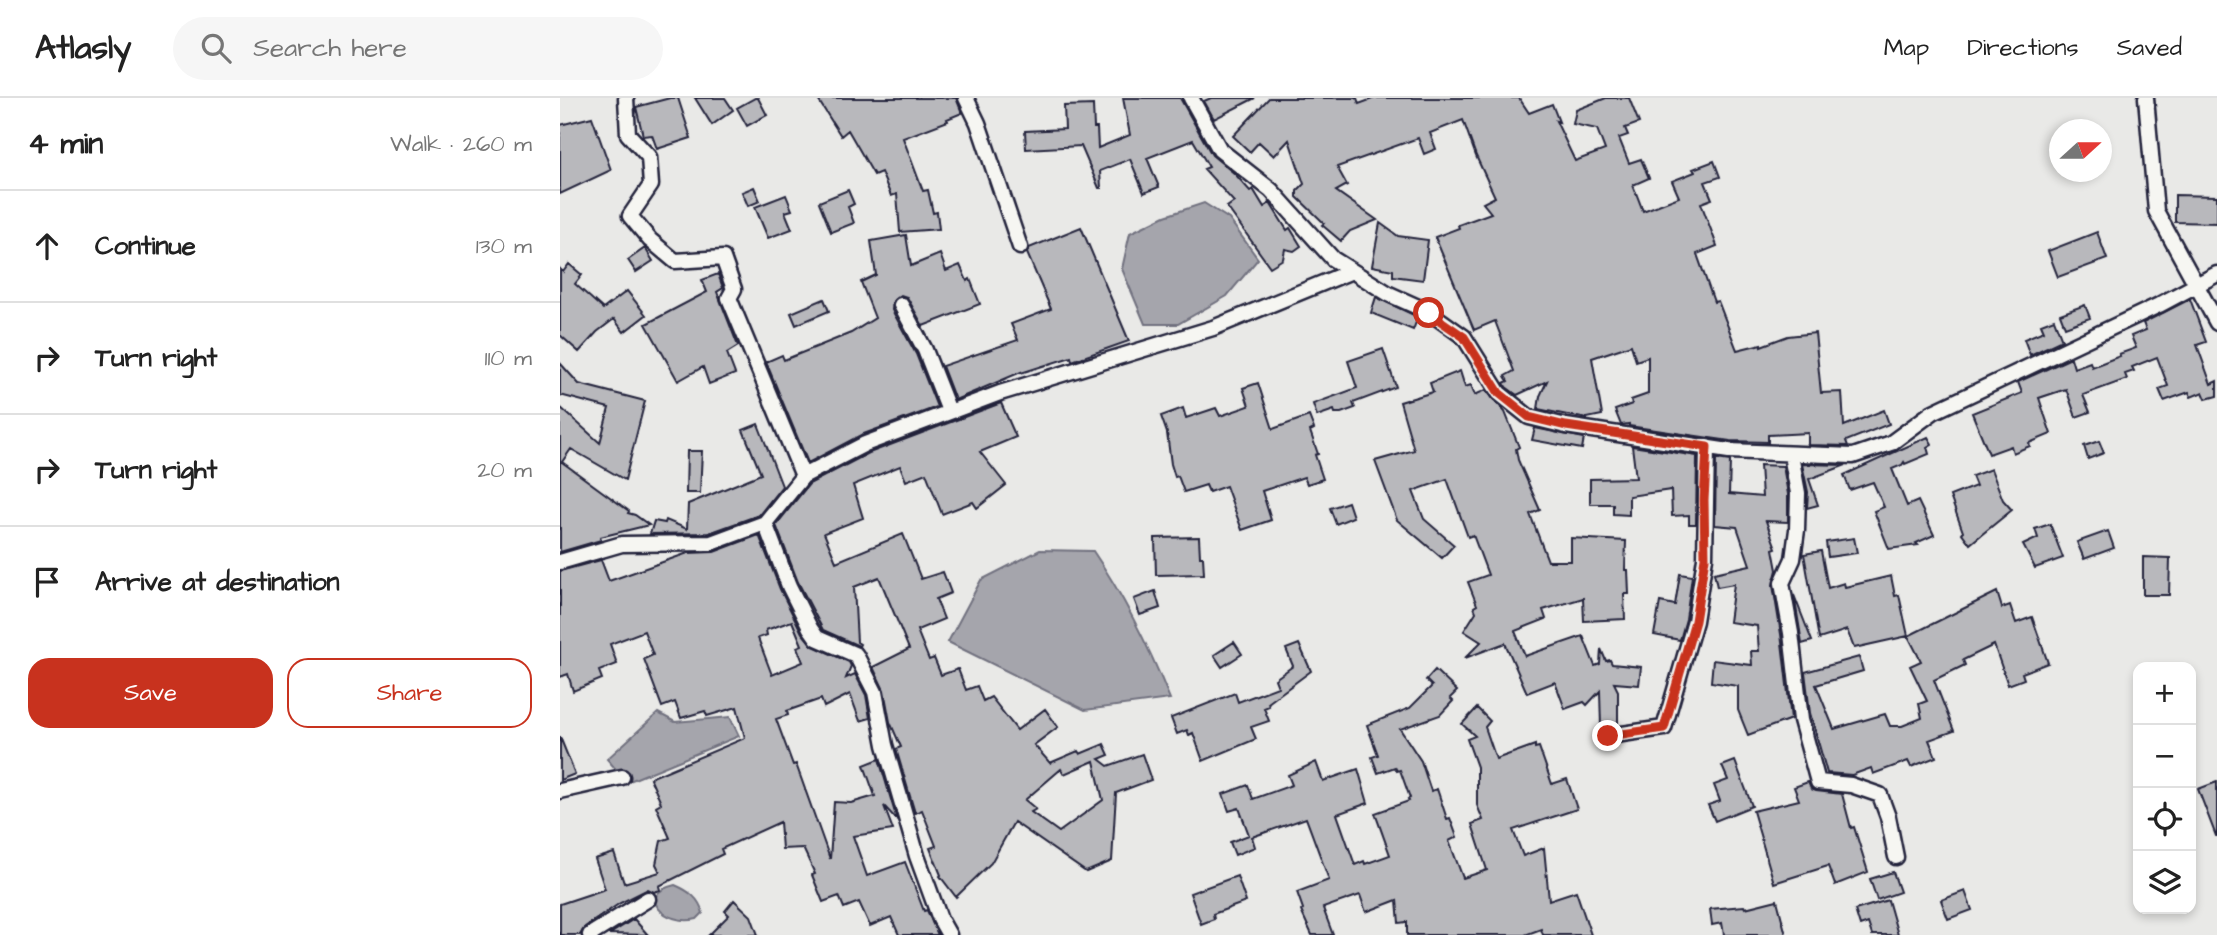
<!DOCTYPE html>
<meta charset="utf-8">
<style>
:root{--surface:#fff;--page:#f6f6f6;--text:#222;--muted:#767676;--line:#e0e0e0;--accent:#c8321e}
body{margin:0;font-family:"Architects Daughter",sans-serif;background:var(--page);color:var(--text)}
.controls{position:absolute;right:21px;bottom:21px;display:grid;overflow:hidden;border-radius:14px;box-shadow:0 4px 10px #0003}
.controls button{width:63px;height:63px;display:grid;place-items:center;padding:0;border:0;border-bottom:2px solid var(--line);background:var(--surface);color:var(--text);font:35px sans-serif}
.compass{position:absolute;left:1489px;top:21px;width:63px;height:63px;border-radius:50%;background:var(--surface);box-shadow:0 4px 10px #0003;rotate:69deg}
.stop{position:absolute;width:21px;height:21px;margin:-16px;border:5px solid #c8321e;border-radius:50%;background:#fff}
.stop.end{background:#c8321e;border-color:#fff;box-shadow:0 2px 7px #0008}
.list{margin:0;padding:0;list-style:none}
h2{display:flex;justify-content:space-between;align-items:center;height:91px;margin:0;padding:0 28px;font-size:30px}
h2 small{font-size:23px;font-weight:400;color:var(--muted)}
.list li{display:grid;grid-template-columns:46px 1fr auto;gap:21px;align-items:center;box-sizing:border-box;height:112px;padding:0 28px;border-top:2px solid var(--line)}
.list b{display:block;font-size:26px;white-space:nowrap}
.list em{font-size:23px;font-style:normal;color:var(--muted)}
.actions{display:flex;gap:14px;padding:21px 28px}
.actions a{flex:1;padding:16px 0;border:2px solid var(--accent);border-radius:21px;text-align:center;font-size:24px;color:var(--accent)}
.actions .main{background:var(--accent);color:#fff}
.icon{flex:none;width:38px;height:38px;fill:none;stroke:currentColor;stroke-width:2;stroke-linecap:round;stroke-linejoin:round}
.map{position:relative;flex:none;width:1657px;height:837px;overflow:hidden}
header{display:flex;align-items:center;gap:42px;box-sizing:border-box;height:98px;padding:0 35px;background:var(--surface);border-bottom:2px solid var(--line)}
header strong{font-size:33px}
nav{display:flex;gap:38px;margin-inline-start:auto;font-size:24px}
.search{width:490px;height:63px;background:var(--page);display:flex;align-items:center;gap:18px;box-sizing:border-box;padding:0 24px;border-radius:38px;color:var(--muted);font-size:26px}
main{display:flex}
aside{flex:1;background:var(--surface)}
.map>svg:first-child{display:block}
.water{fill:#a5a5ac;stroke:#71717f;stroke-width:2}
.building{fill:#b8b8bc;stroke:#22223b;stroke-width:2;fill-rule:evenodd}
.lines{fill:none;stroke-linecap:round;stroke-linejoin:round}
.street-casing{stroke:#22223b;stroke-width:19}
.street{stroke:#f6f6f2;stroke-width:14}
.route{stroke:#c8321e;stroke-width:9}
</style>
<header>
<strong>Atlasly</strong>
<div class="search"><svg class="icon" aria-label="search" viewBox="0 0 24 24"><circle cx="10" cy="10" r="6"/><path d="M15 15l6 6"/></svg>Search here</div>
<nav><a>Map</a><a>Directions</a><a>Saved</a></nav>
</header>
<main>
<aside>
<h2>4 min<small>Walk · 260 m</small></h2>
<ul class="list">
<li><svg class="icon" aria-label="ahead" viewBox="0 0 24 24"><path d="M12 20V5M6 11l6-6 6 6"/></svg><div><b>Continue</b></div><em>130 m</em></li>
<li><svg class="icon" aria-label="right" viewBox="0 0 24 24"><path d="M7 20v-9h11M14 6l5 5-5 5"/></svg><div><b>Turn right</b></div><em>110 m</em></li>
<li><svg class="icon" aria-label="right" viewBox="0 0 24 24"><path d="M7 20v-9h11M14 6l5 5-5 5"/></svg><div><b>Turn right</b></div><em>20 m</em></li>
<li><svg class="icon" aria-label="arrive" viewBox="0 0 24 24"><path d="M6 21V4h12l-3 4 3 4H6"/></svg><div><b>Arrive at destination</b></div></li>
</ul>
<div class="actions"><a class="main">Save</a><a>Share</a></div>
</aside>
<div class="map">
<svg width="1657" height="837" viewBox="0 0 1657 837">
<rect width="100%" height="100%" fill="#e9e9e7"/>
<filter id="ink" filterUnits="userSpaceOnUse"><feTurbulence type="fractalNoise" baseFrequency=".0143" numOctaves="2"/><feDisplacementMap in="SourceGraphic" scale="14" xChannelSelector="R" yChannelSelector="G"/><feConvolveMatrix kernelMatrix="1 2 1 2 8 2 1 2 1" color-interpolation-filters="sRGB"/></filter>
<g filter="url(#ink)">
<path class="water" d="M644,105L669,121L698,161L667,198L618,226H585L562,171L570,135L605,118Z
M480,452L533,453C565,500 589,549 610,601L525,612L388,544L421,482Z
M98,615L115,624L170,619L179,638L67,684L47,661Z
M115,787C129,793 139,800 143,815L137,821C105,829 74,796 115,787Z"/>
<path class="building" d="M110,0H118L131,40L97,51L92,37L83,38L76,9Z
M135,0H165L173,12L152,27Z
M195,0H198L207,17L187,28L177,10Z
M257,0H396L402,15L387,21L388,23L343,40L363,93L368,92L373,115L377,114L379,131L340,134L337,96L331,98L321,74L314,77L288,32L281,38Z
M563,0H620L652,57L675,76L690,93L693,91L704,109L710,105L727,132L730,130L741,148L734,153L725,151L723,161L710,169L667,109L674,104L644,71L649,69L633,42L587,60L599,89L584,95L570,61L540,73L541,90H539L521,48L466,51L465,33L505,31L504,8L533,7L534,30H537L538,50L570,37Z
M651,0H695L654,21L644,3Z
M709,0H797L799,6L815,0H959L969,15L992,6L999,24L996,23L1015,63L1045,52L1037,31L1013,26L1016,12L1046,0H1069L1079,25L1065,30L1068,37L1059,40L1069,65L1081,61L1089,80L1073,87L1083,113L1119,99L1112,83L1135,74L1133,71L1154,63L1160,79L1145,84L1152,101L1141,105L1157,148L1137,156L1154,204L1158,203L1177,252L1201,246V248L1228,238L1255,235L1261,295L1282,294L1284,328L1324,312L1329,326L1286,343L1288,348L1248,347V335L1208,337V344L1170,343L1069,328V326L1061,327L1055,312L1072,306L1071,302L1088,296V259L1076,263L1071,247L1032,260L1042,317L1027,320V321L978,311L980,298L987,283L957,297L946,289L944,285L948,283L945,278L954,273L935,223L914,232L875,139L899,130L898,127L931,115L923,105L935,99L916,58L903,22L870,35L876,51L864,56L858,40L777,69L787,87L776,93L817,122L790,133L781,143L762,127L764,125L737,99V93L744,86L729,42L714,58L699,44L690,54L673,38Z
M32,19L51,72L0,96V27Z
M194,89L200,103L188,108L182,94Z
M288,92L294,106L288,109L294,125L271,134L259,104Z
M226,97L232,112L225,114L232,131L208,140L195,109Z
M1615,97L1657,98V125L1615,124Z
M820,125L838,138L868,142L863,182L833,178V172L812,168Z
M521,129L569,243L512,263L511,259L461,275V274L395,302L382,268L458,242L451,226L491,211L467,155L469,150Z
M1537,134L1547,161L1498,179L1488,153Z
M346,137L351,168L380,156L386,173L400,167L407,183L410,181L420,206L363,228L347,199L341,197L333,203L332,212L356,256L377,309L301,337L248,365L206,264L222,257L224,262L291,235L315,220L301,184L316,177L311,143Z
M85,150L93,163L76,174L68,162Z
M9,166L22,177L15,186L43,211L67,193L86,217L64,234L54,221L37,234L19,254L0,237V171L3,174Z
M158,176L163,190L157,194L178,248L167,255L175,276L149,286L143,269L118,283L86,226L147,194L142,182Z
M816,199L858,219L853,232L811,215Z
M264,201L269,213L236,227L231,215Z
M1630,201L1646,244L1637,247L1651,286L1657,283V298L1646,301L1643,294L1631,299L1629,294L1604,303L1599,291L1608,288L1597,259L1572,269L1574,273L1565,276L1567,281L1523,297L1530,314L1516,319L1506,291L1479,300L1491,336L1469,345L1470,348L1453,355L1451,348L1429,356L1412,315L1462,295L1458,284L1511,260L1514,270L1530,264L1532,269L1560,258L1559,256L1576,250L1571,238L1586,232L1583,225Z
M1525,207L1530,220L1505,229L1500,216Z
M1494,221L1502,242L1470,257L1464,241L1484,233L1481,226Z
M823,251L836,289L793,305L795,310L781,315H775L774,312L757,318L753,306L797,290L788,263Z
M0,265L19,286L85,303L65,382L11,351L2,364L69,413L68,415L75,417L89,427L40,439L41,442L0,454V309L40,345L49,310L0,297Z
M900,273L905,289L911,287L915,297L926,292L945,314L959,349L956,351L958,362L980,412L970,416L988,463H1011V440L1066,443L1065,472H1068L1069,496H1064L1065,521L1024,523L1023,500L983,512L986,521L955,533L965,558L1023,538L1035,568L1040,566L1041,551L1046,563L1050,562L1052,566L1081,569L1079,587L1054,585L1058,593V627L1041,629L1040,593L1027,607L1024,604L1005,611L995,584L967,595L945,545L905,560L921,544L904,533L916,514L914,509L917,507L908,484L928,477L913,437L908,439L887,381L853,393L864,421L894,447L882,460L837,422L815,363L854,352L840,304L873,294L870,285Z
M698,285L713,331L749,318L754,331L750,333L758,356L755,357L763,381L747,386L744,379L702,393L711,422L682,432L666,388L649,394L646,387L624,394L618,378L615,379L611,366L607,335L601,318L623,310L626,320L656,310L660,318L689,308L683,290Z
M441,305L456,339L420,354L446,387L417,410L413,404L382,416L366,375L346,383L340,368L293,387L303,420L264,435L276,464L343,436L361,481L383,474L391,495L376,501L384,521L357,532L369,562L374,560L381,577L398,571L406,592L417,588L423,603L431,599L457,632L485,611L498,629L474,647L490,665L518,653L520,656L544,646L549,657L539,661L548,668L582,656L591,682L556,695L552,763L526,774L454,724L431,765L396,799L380,778L381,777L370,750L376,748L362,712L355,715L336,651L341,649L330,624L324,592L313,569L349,551L319,479L294,489L297,544L300,546L299,548L263,532L238,484L216,427L249,386L309,355ZM534,663L543,702L499,734L471,714L476,711L465,702L501,671L504,676Z
M198,326L222,388L199,417L149,435L90,436L94,423L105,425L106,422L127,431L128,406L201,376L183,332Z
M975,330L1024,340L1022,351L972,342Z
M1368,339L1372,346L1367,349L1369,356L1345,366L1344,364L1342,367L1332,371L1347,408L1358,403L1374,437L1356,445L1358,447L1329,451L1314,413L1324,409L1313,384L1290,392L1284,377Z
M1539,343L1544,355L1528,361L1524,348Z
M1072,348L1137,358L1136,426H1129V417L1112,418L1111,392L1069,398V417L1053,416V406H1030V381L1076,380Z
M127,353H142L140,395H126Z
M1156,361L1170,363L1169,396L1202,399L1200,367L1223,368L1228,396V424L1206,423L1216,450L1213,451L1217,472L1213,487L1221,536L1231,621L1188,637L1178,612V588L1151,584L1153,562L1192,567L1191,553H1199L1197,528L1169,524L1174,486L1157,489L1154,475L1190,467L1177,429L1155,427Z
M1242,366L1286,367L1249,381L1258,407L1247,410L1248,394Z
M1431,371L1443,402L1452,412L1410,446L1402,435L1403,434L1390,398L1416,388L1412,378Z
M788,404L793,419L776,426L770,410Z
M1490,426L1503,460L1475,470L1463,447L1478,440L1475,431Z
M1548,433L1554,450L1524,461L1517,444Z
M199,437L220,491L242,535L253,548L289,564L291,568L286,580L295,576L306,597L310,620L300,623L290,596L264,609L261,601L227,613L228,617L216,621L233,667L236,666L270,761L274,704L291,705L315,698L304,667L319,661L337,722L324,708L333,732L293,738L307,778L345,764L364,813L367,812L378,837H339L331,819L310,828L299,804L284,810L279,798L263,804L252,777L255,776L243,750L222,751L220,724L161,751L163,756L99,788L100,792L94,794L88,791L60,805L25,829L20,837H0V806L45,791L35,761L54,755L64,785L100,774L96,766L101,743L110,740L96,708L101,705L90,680L185,640L177,609L147,618L145,613L121,620L115,604L102,609L84,561L93,557L84,533L50,546L57,566L39,573L42,581L13,593L8,576L0,579V473L41,462L49,483L128,455L154,454ZM232,523L242,547L237,549L243,564L212,577L198,540L207,537L206,532Z
M639,439L640,459H643L644,476L596,477L595,440Z
M1294,440L1297,455L1268,459L1266,444Z
M1261,453L1268,490L1284,485L1285,489L1331,478L1335,498L1339,497L1348,538L1294,550L1287,532L1259,541L1244,456Z
M1583,459L1610,460L1609,497H1583Z
M1120,476L1132,478L1126,521L1120,542L1094,537L1100,504L1115,507Z
M595,493L600,510L580,517L574,501Z
M1437,494L1442,510L1450,507L1456,525L1472,519L1488,565L1462,575L1464,581L1448,587L1434,547L1403,562L1405,567L1374,582L1394,633L1369,642L1376,659L1351,669L1348,663L1313,676L1311,670L1292,677L1267,675L1250,615L1245,574L1299,559L1303,573L1256,587L1274,631L1325,616L1330,628H1342L1362,620L1359,606L1367,603L1350,568L1361,563L1348,538Z
M1234,497L1252,543L1242,546L1240,533Z
M674,544L682,556L662,569L654,557Z
M739,546L751,573L708,605L709,608L704,610L709,623L691,629L696,641L643,663L633,635L629,637L627,632L617,636L611,620L675,595L678,604L718,589L715,581L733,568L726,551Z
M875,572L897,593L890,600L893,603L880,617L840,631L861,663L871,693L877,691L887,721L890,720L897,739L889,743L903,780L927,772L912,726L923,722L917,707V669L907,641L915,638L902,626L917,610L930,623L925,629L936,661L975,647V650L979,649L992,686L1007,681L1017,711L953,732L963,758L984,750L989,802L1016,793L1031,837H983L981,831L965,837H847V824L839,825L837,802L806,814L800,797L763,810L773,837H752L741,813L743,811L737,794L769,782L746,720L692,739L695,749L675,757L670,744L689,737L679,710L669,713L663,696L688,687L693,701L732,687L728,677L756,664L763,683L798,671L808,705L777,716L795,767L804,763L805,766L830,757L815,715L849,703L848,701L850,700L840,672L837,673L835,669L818,675L812,659L818,657L807,627L850,610L872,588L866,582Z
M0,639L15,676L0,682Z
M1175,663L1192,708L1155,723L1148,707L1160,703L1154,687L1168,682L1162,668Z
M1248,684L1251,691L1256,693L1282,696L1291,730L1294,729L1308,774L1275,787L1268,768L1214,785L1193,713L1239,702L1234,689Z
M1657,684V738H1656L1638,691Z
M1333,774L1340,794L1317,802L1310,781Z
M677,778L686,804L653,816L654,821L641,826L630,795Z
M1405,793L1412,812L1388,821L1381,802Z
M174,802L191,818L198,837H149L169,817L165,813Z
M1217,802L1226,837H1164L1162,825L1152,827L1150,811L1184,808L1185,810Z
M1328,802L1338,837H1312L1308,825L1300,828L1295,812Z
M74,821L88,837L50,836Z"/>
<g class="lines">
<defs>
<path id="street" d="M66,0L68,36L89,59L91,87L70,118L90,142L115,163L163,160L174,191L169,200L243,378
M406,0L418,25L460,149
M631,0L660,52L711,92L773,161L829,196L869,214L904,239L939,295L969,319L1006,328L1169,353L1293,358L1331,345L1373,314L1599,207L1657,176
M1586,0L1596,113L1657,225
M341,207L365,252L389,313
M1231,357L1238,395L1237,432L1233,461L1222,485L1231,535L1241,622L1258,684L1291,687L1320,697L1328,719L1336,759
M205,425L229,488L250,530L257,540L296,557L315,594L325,647L357,758L380,821L389,837
M0,464L62,446L151,445L205,425L243,378L305,346L440,295L653,230L792,173
M1048,638L1104,630L1135,523L1145,460L1147,349
M0,693L62,679
M30,837L88,801"/>
</defs>
<use href="#street" class="street-casing"/>
<use href="#street" class="street"/>
</g>
</g>
<g class="lines" filter="url(#ink)">
<path class="route" d="M869,215L904,239L939,295L969,319L1006,328L1147,349L1144,402L1145,460L1135,523L1104,630L1048,638"/>
</g>
</svg>
<div class="controls">
<button>+</button>
<button>−</button>
<button><svg class="icon" aria-label="locate" viewBox="0 0 24 24"><circle cx="12" cy="12" r="6"/><path d="M12 2v4M12 18v4M2 12h4M18 12h4"/></svg></button>
<button><svg class="icon" aria-label="layers" viewBox="0 0 24 24"><path d="M12 4l9 5-9 5-9-5zM3 14l9 5 9-5"/></svg></button>
</div>
<svg class="compass" viewBox="-18 -18 36 36"><path d="M0-13l5 13h-10z" fill="#e53935"/><path d="M0 13l5-13h-10z" fill="#767676"/></svg>
<div class="stop" style="left:869px;top:215px"></div>
<div class="stop end" style="left:1048px;top:638px"></div>
</div>
</main>
